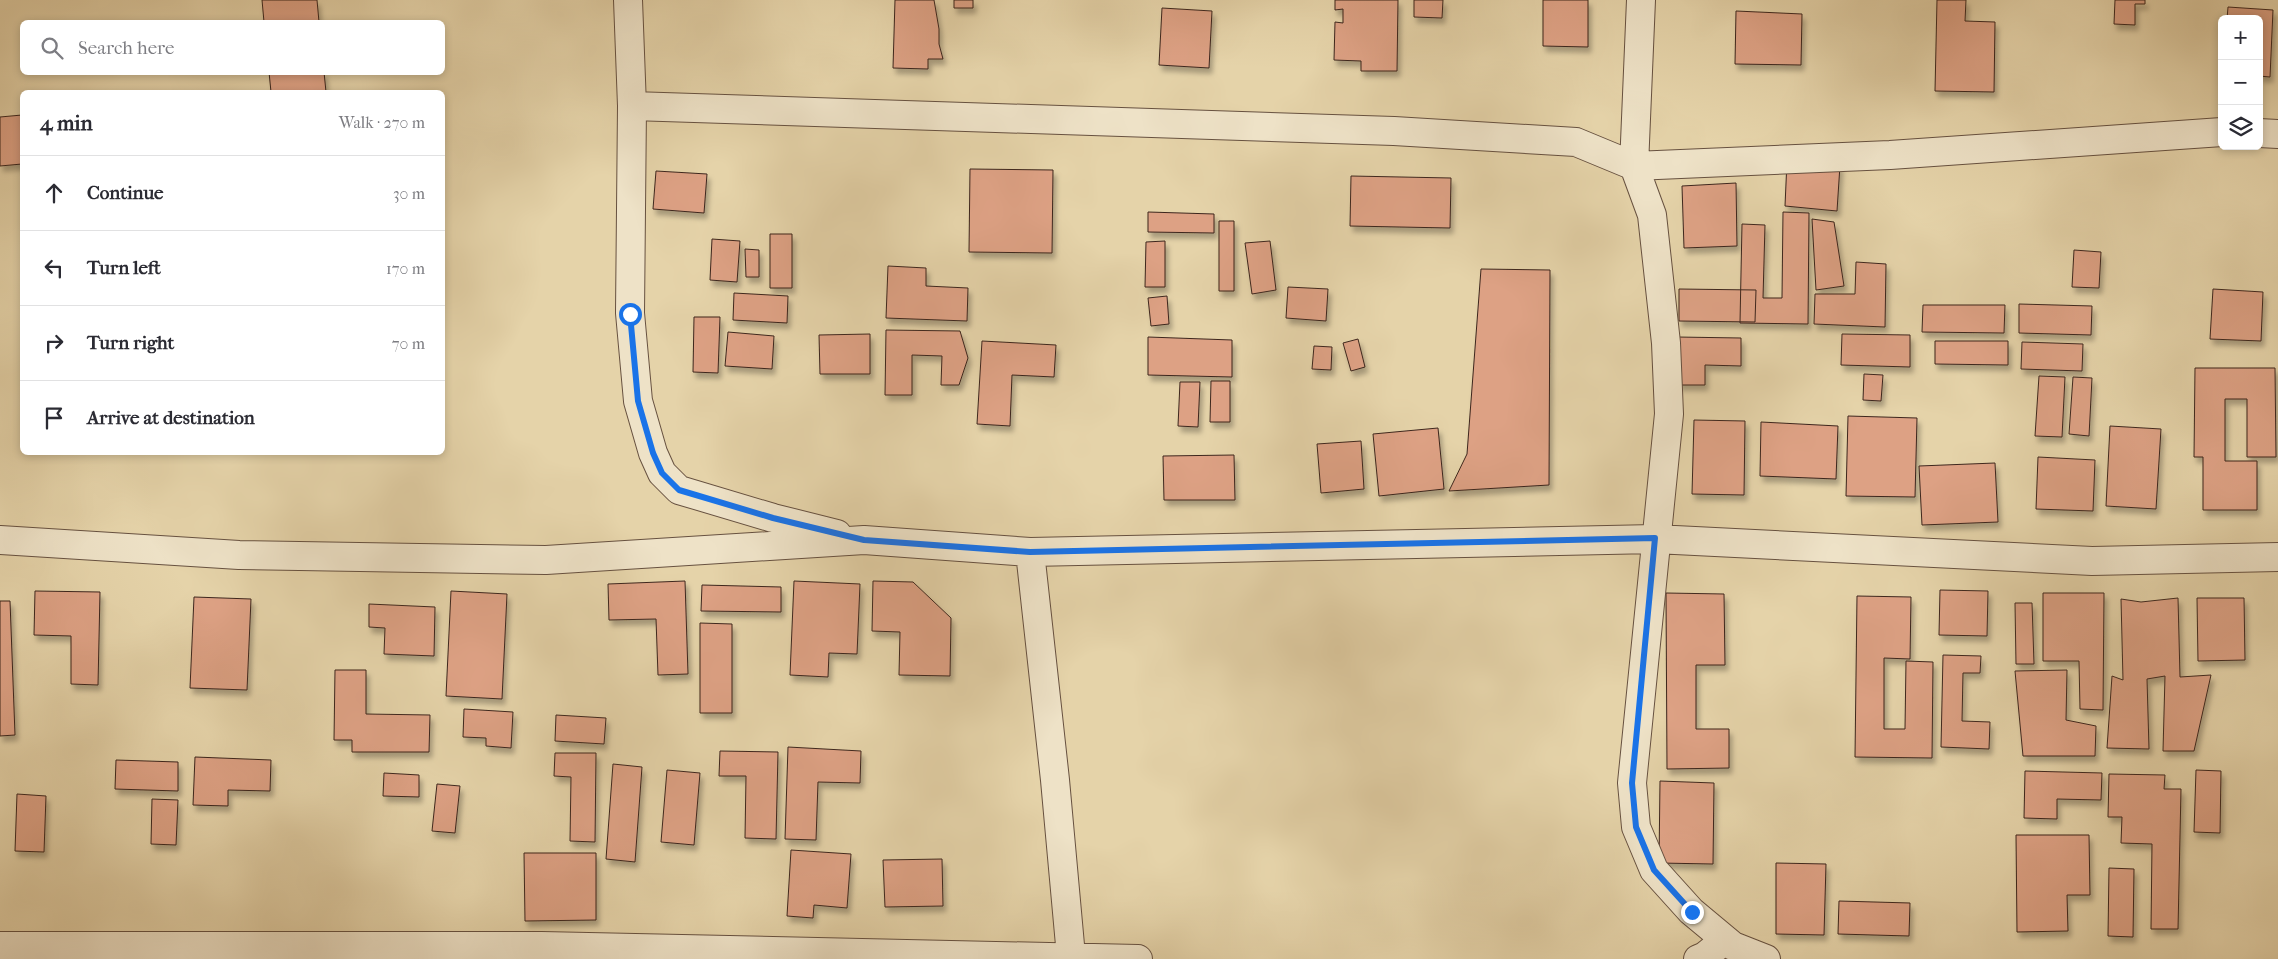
<!DOCTYPE html>
<meta charset="utf-8">
<style>
:root{--surface:#fff;--page:#f2f2f3;--text:#2b2b33;--muted:#7c7c81;--line:#e1e1e2}
body{margin:0;font-family:"IM FELL French Canon",serif;background:var(--page);color:var(--text)}
.controls{position:absolute;right:15px;top:15px;display:grid;overflow:hidden;border-radius:8px;box-shadow:0 2px 8px #0003}
.controls button{width:45px;height:45px;display:grid;place-items:center;padding:0;border:0;border-bottom:1px solid var(--line);background:var(--surface);color:var(--text);font:25px sans-serif}
.stop{position:absolute;width:15px;height:15px;margin:-11px;border:4px solid #1a73e8;border-radius:50%;background:#fff}
.stop.end{background:#1a73e8;border-color:#fff;box-shadow:0 1px 5px #0008}
.list{margin:0;padding:0;list-style:none}
h2{display:flex;justify-content:space-between;align-items:center;height:65px;margin:0;padding:0 20px;font-size:21px}
h2 small{font-size:16px;font-weight:400;color:var(--muted)}
.list li{display:grid;grid-template-columns:32px 1fr auto;gap:15px;align-items:center;box-sizing:border-box;height:75px;padding:0 20px;border-top:1px solid var(--line)}
.list b{display:block;font-size:19px;white-space:nowrap}
.list em{font-size:16px;font-style:normal;color:var(--muted)}
.icon{flex:none;width:28px;height:28px;fill:none;stroke:currentColor;stroke-width:2;stroke-linecap:round;stroke-linejoin:round}
.map{position:relative;flex:none;width:2278px;height:959px;overflow:hidden}
.search{position:absolute;background:var(--surface);box-shadow:0 2px 8px #0003;left:20px;top:20px;width:425px;height:55px;display:flex;align-items:center;gap:12px;box-sizing:border-box;padding:0 18px;border-radius:8px;color:var(--muted);font-size:19px}
.panel{position:absolute;background:var(--surface);box-shadow:0 2px 8px #0003;left:20px;top:90px;width:425px;height:365px;border-radius:8px}
.map>svg:first-child{display:block}
.building{fill:#dda184;stroke:#3d261d;filter:url(#shadow)}
.lines{fill:none;stroke-linecap:round;stroke-linejoin:round}
.minor-casing{stroke:#675140;stroke-width:30}
.minor{stroke:#eee2c7;stroke-width:28}
.route{stroke:#1a73e8;stroke-width:6}
</style>
<div class="map">
<svg width="2278" height="959" viewBox="0 0 2278 959">
<defs>
<filter id="shadow"><feDropShadow dx="3" dy="5.5" stdDeviation="2.5" flood-color="#0004"/></filter>
</defs>
<rect width="100%" height="100%" fill="#e5d3a9"/>
<filter id="stains"><feTurbulence type="fractalNoise" baseFrequency=".004" numOctaves="4"/><feColorMatrix values="0 0 0 0 .2 0 0 0 0 .09 0 0 0 0 .02 0 0 0 .5 -.17"/></filter>
<radialGradient id="worn" r=".72"><stop offset=".6" stop-color="#630" stop-opacity="0"/><stop offset="1" stop-color="#630" stop-opacity=".3"/></radialGradient>
<path class="building" d="M262,0H317L319,22H264Z
M895,0H934L939,29V44L943,59H928V69L893,68Z
M954,0H973V8H954Z
M1335,0H1398L1397,71H1361V61L1334,60L1335,22L1343,23V9L1335,10Z
M1414,0H1443L1442,18L1414,17Z
M1543,0H1588V47L1543,46Z
M1937,0H1966L1965,21L1995,22L1994,92L1935,91Z
M2115,0H2145V4H2135V25L2114,24Z
M2228,7L2273,10L2270,77L2259,76V19H2227Z
M1162,8L1212,11L1209,68L1159,65Z
M1736,11L1802,14L1801,65L1735,64Z
M269,72H324L326,92H271Z
M22,115V164L0,166V117Z
M1787,161L1840,165L1837,211L1785,206Z
M970,169L1053,170L1052,253L969,252Z
M656,171L707,174L704,213L653,209Z
M1351,176L1451,178L1450,228L1350,226Z
M1736,183L1737,246L1684,248L1682,186Z
M1148,212L1214,214V233L1148,232Z
M1783,212L1809,213L1808,324L1740,323L1742,224L1765,225L1763,298H1782Z
M1812,219L1834,222L1844,286L1816,290Z
M1219,221H1234V291H1219Z
M770,234H792V288H770Z
M712,239L740,241L737,282L710,280Z
M1165,241V287H1145L1146,242Z
M1270,241L1276,290L1252,294L1245,243Z
M745,249L759,250V277H746Z
M2074,250L2101,252L2099,288L2072,287Z
M1856,262L1886,264L1885,327L1814,324L1815,294H1855Z
M888,266L926,268V286L968,288L967,321L886,318Z
M1481,269L1550,270L1549,485L1449,491L1467,454Z
M1288,287L1328,289L1326,321L1286,318Z
M1679,289L1756,290L1755,322L1679,321Z
M2213,289L2263,292L2261,341L2210,339Z
M734,293L788,296L787,323L733,320Z
M1167,296L1169,324L1151,326L1148,298Z
M2019,304L2092,306L2091,335L2019,333Z
M1923,305H2005L2004,333L1922,332Z
M694,317H720L718,373L693,372Z
M886,330L960,331L968,358L959,385H941L942,356L912,355V395H885Z
M728,332L774,336L772,369L725,366Z
M870,334V374H820L819,335Z
M1842,334L1910,335V367L1841,365Z
M1148,337L1232,340V377L1148,375Z
M1677,337L1741,338V366L1705,365V385H1677Z
M1358,339L1365,367L1351,371L1343,343Z
M982,341L1056,345L1054,377L1012,375L1010,426L977,424Z
M1935,341H2008V365L1935,364Z
M2022,342L2083,344L2082,371L2021,369Z
M1314,346L1332,347L1331,370L1312,369Z
M2195,368H2275L2276,457H2247V399H2225V461H2257V510H2203V457H2194Z
M1864,374L1883,375L1881,401L1863,400Z
M2039,376L2065,377L2062,437L2035,436Z
M2073,377L2092,378L2089,436L2069,434Z
M1211,381H1230V422H1210Z
M1180,382H1200L1198,427L1178,426Z
M1848,416L1917,418L1915,497L1846,496Z
M1694,420L1745,421L1744,495L1692,494Z
M1761,422L1838,426L1836,479L1760,476Z
M2110,426L2161,429L2156,509L2106,506Z
M1438,428L1444,489L1379,496L1373,434Z
M1361,441L1364,489L1321,493L1317,444Z
M1234,455L1235,500H1164L1163,456Z
M2038,457L2095,460L2093,511L2036,509Z
M1995,463L1998,522L1922,525L1919,466Z
M685,581L688,674L658,675L656,619L609,620L608,584Z
M794,581L860,584L857,654L829,653L828,677L790,675Z
M873,581L913,582L951,618L950,676L899,675L900,632L872,631Z
M702,585L781,587V612L701,611Z
M1940,590L1988,591L1987,636L1939,635Z
M35,591L100,592L98,685L71,684V636L34,635Z
M451,591L507,594L502,699L446,696Z
M1666,593L1724,594L1725,665H1696V729H1729V768L1667,769Z
M2043,593H2104L2103,710L2080,709L2079,661H2043Z
M1857,596L1911,597L1910,659L1884,658V729H1905L1906,661L1933,662L1932,758L1855,757Z
M194,597L251,599L247,690L190,688Z
M2178,598L2180,677L2211,675L2194,751H2163L2165,676L2147,679L2149,749L2107,748L2112,676L2123,680L2121,599L2141,602Z
M2197,598H2244L2245,660L2198,661Z
M0,601H10L15,735L0,736Z
M2015,603H2032L2034,664H2016Z
M369,604L435,607L434,656L384,654L385,628L369,627Z
M700,623L732,624V713H700Z
M1943,655L1981,656L1980,673H1963L1962,721L1990,722L1989,749L1941,747Z
M335,670H366V714L430,715L429,752H352V740H334Z
M2067,670L2066,720L2096,726L2095,756H2023L2015,671Z
M464,709L513,712L511,748L486,746V738L463,737Z
M556,715L606,718L604,744L555,741Z
M788,747L861,751L860,783L818,782L816,840L785,839Z
M720,751L778,752L776,839L745,838L746,776H719Z
M555,753H596L595,842L570,841L571,777L554,776Z
M195,757L271,760L270,791L228,790V806L193,805Z
M116,760L178,762V791L115,789Z
M613,764L642,767L635,862L606,859Z
M667,770L700,773L694,845L661,842Z
M2196,770L2221,771L2220,833L2194,832Z
M2025,771L2102,773L2101,800L2057,799V819L2024,818Z
M384,773L419,775V797L383,796Z
M2109,774L2165,775L2164,789H2181L2178,929H2151L2152,844L2121,843L2122,817H2108Z
M1660,781L1714,783L1713,864L1659,863Z
M437,784L460,786L455,833L432,831Z
M17,794L46,796L44,852L15,851Z
M152,799L178,800L176,845L151,844Z
M2016,835H2089L2090,895H2067L2068,931L2017,932Z
M791,850L851,854L847,908L814,905L813,918L787,916Z
M524,853H596V920L525,921Z
M942,859L943,906L885,907L883,860Z
M1776,863L1826,864L1824,935L1776,934Z
M2109,868L2134,869L2133,937L2108,936Z
M1839,901L1910,903L1909,936L1838,934Z"/>
<g class="lines">
<defs>
<path id="minor" d="M628,0L632,106L630,313L638,401L653,453L662,473L679,490L773,518L837,534
M1641,0L1634,166L1652,215L1666,343L1669,414L1632,783L1636,827L1654,870L1691,911L1733,946L1766,959
M632,106L1394,131L1576,142L1634,166L1890,155L2222,132
M2259,133L2278,134
M0,540L239,555L546,560L864,540L1030,552L1655,539L2092,561L2278,557
M1030,552L1055,780L1071,956
M0,946H542L1138,959
M1698,959L1705,956L1725,940"/>
</defs>
<use href="#minor" class="minor-casing"/>
<use href="#minor" class="minor"/>
</g>
<g class="lines">
<path class="route" d="M630,314L638,401L653,453L662,473L679,490L773,518L864,540L1030,552L1655,538L1632,783L1636,827L1654,870L1692,912"/>
</g>
<rect width="100%" height="100%" filter="url(#stains)"/>
<rect width="100%" height="100%" fill="url(#worn)"/>
</svg>
<div class="controls">
<button>+</button>
<button>−</button>
<button><svg class="icon" aria-label="layers" viewBox="0 0 24 24"><path d="M12 4l9 5-9 5-9-5zM3 14l9 5 9-5"/></svg></button>
</div>
<div class="stop" style="left:630px;top:314px"></div>
<div class="stop end" style="left:1692px;top:912px"></div>
<div class="search"><svg class="icon" aria-label="search" viewBox="0 0 24 24"><circle cx="10" cy="10" r="6"/><path d="M15 15l6 6"/></svg>Search here</div>
<section class="panel">
<h2>4 min<small>Walk · 270 m</small></h2>
<ul class="list">
<li><svg class="icon" aria-label="ahead" viewBox="0 0 24 24"><path d="M12 20V5M6 11l6-6 6 6"/></svg><div><b>Continue</b></div><em>30 m</em></li>
<li><svg class="icon" aria-label="left" viewBox="0 0 24 24"><path d="M17 20v-9H6M10 6l-5 5 5 5"/></svg><div><b>Turn left</b></div><em>170 m</em></li>
<li><svg class="icon" aria-label="right" viewBox="0 0 24 24"><path d="M7 20v-9h11M14 6l5 5-5 5"/></svg><div><b>Turn right</b></div><em>70 m</em></li>
<li><svg class="icon" aria-label="arrive" viewBox="0 0 24 24"><path d="M6 21V4h12l-3 4 3 4H6"/></svg><div><b>Arrive at destination</b></div></li>
</ul>
</section>
</div>
